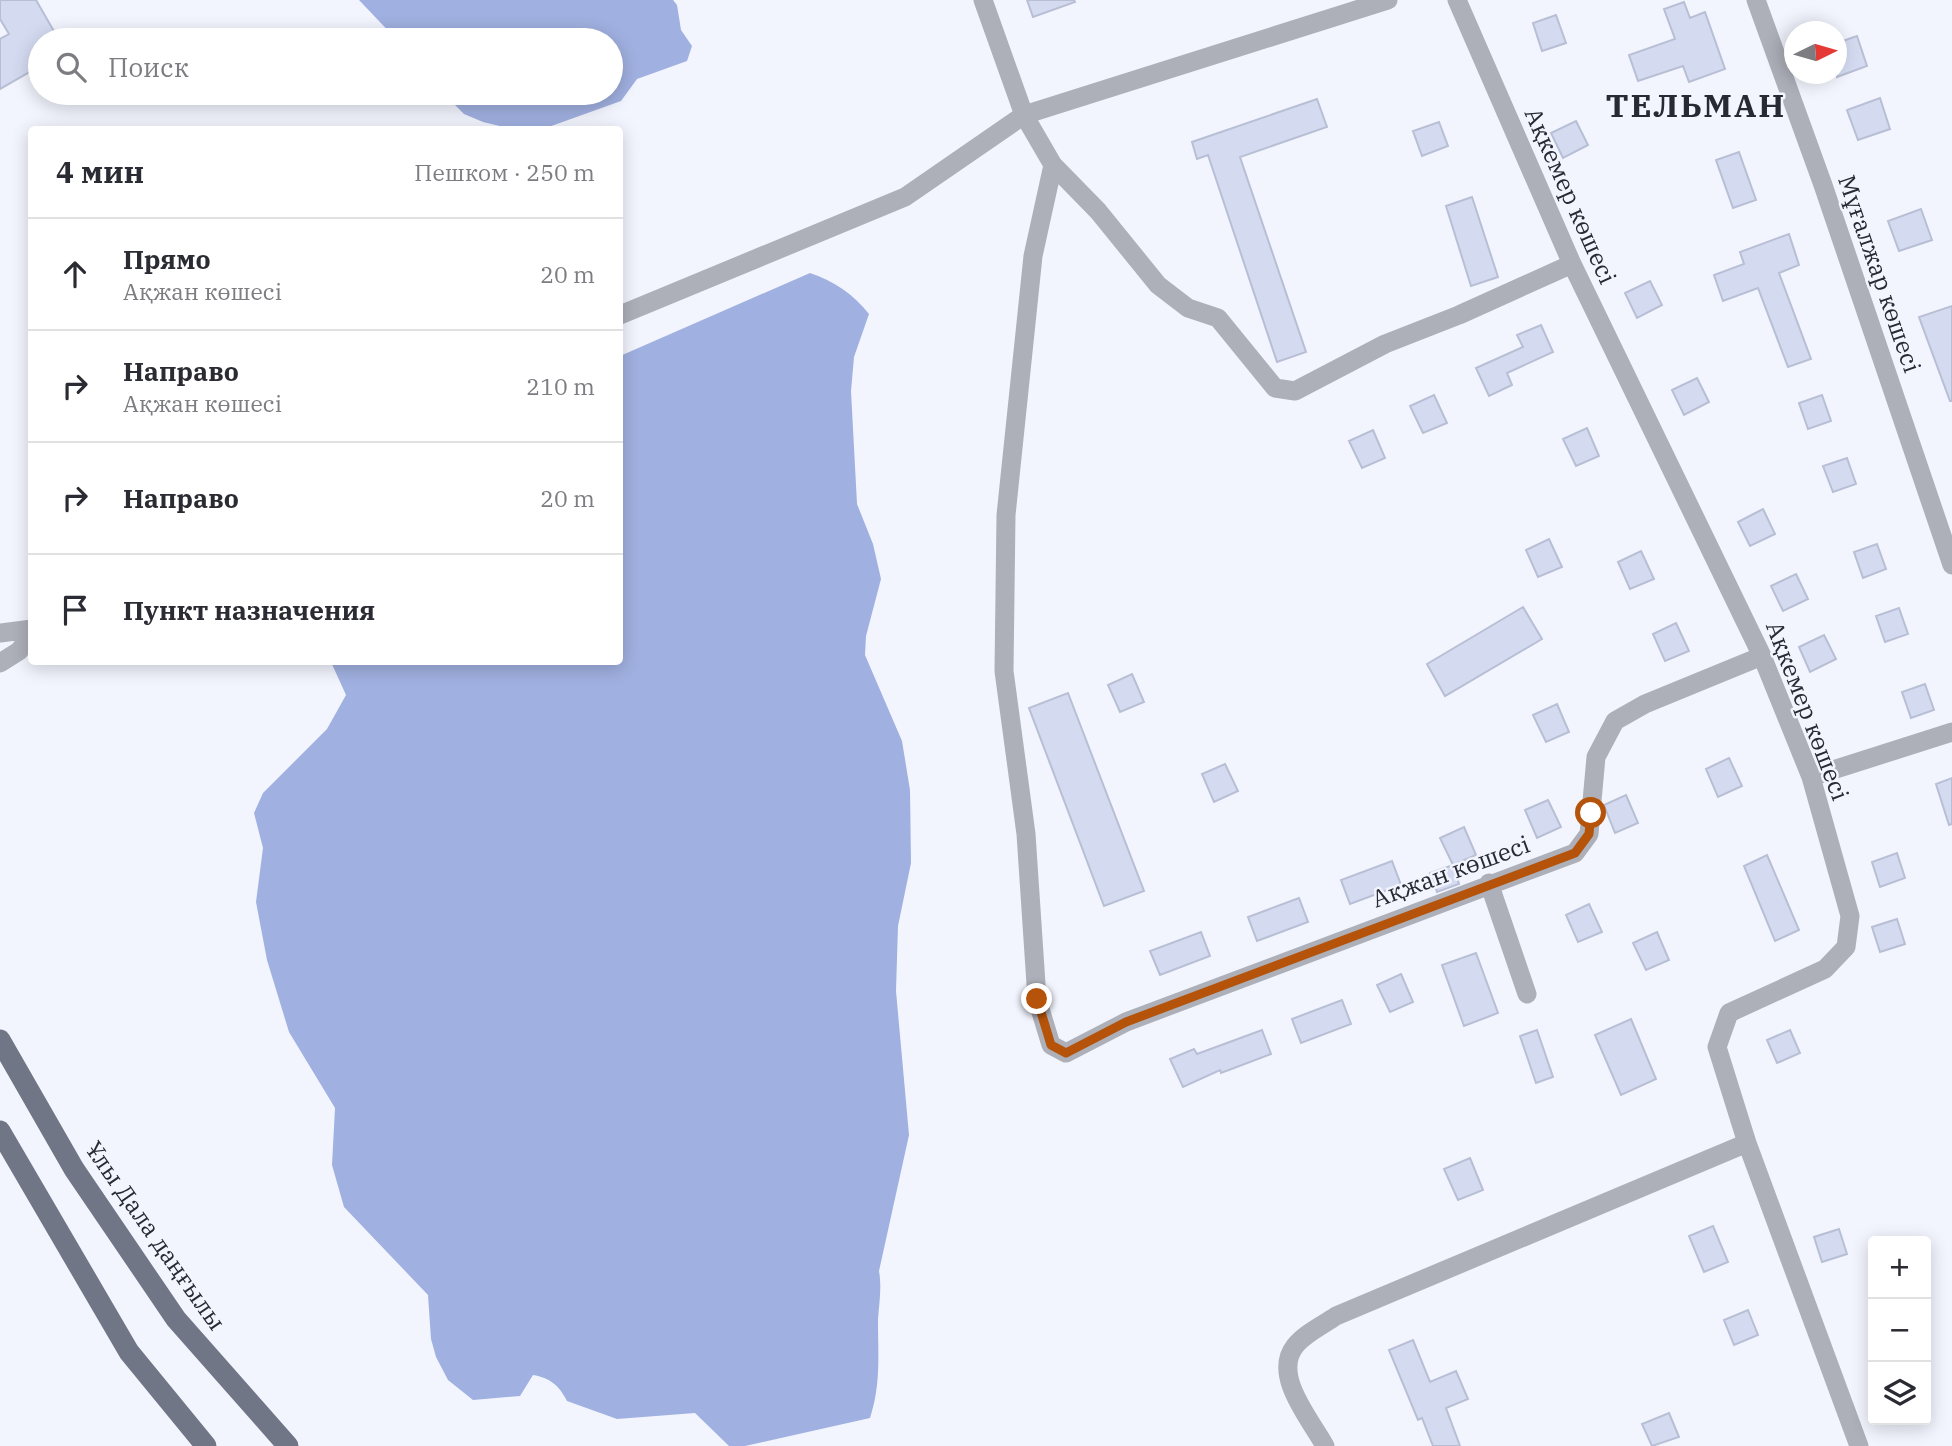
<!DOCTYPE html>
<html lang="ru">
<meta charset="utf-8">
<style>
:root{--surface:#fff;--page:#f2f2f3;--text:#2b2b33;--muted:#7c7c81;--line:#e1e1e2}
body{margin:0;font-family:"IBM Plex Serif",serif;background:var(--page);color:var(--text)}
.controls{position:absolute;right:21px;bottom:21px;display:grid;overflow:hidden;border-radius:7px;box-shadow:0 4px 18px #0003}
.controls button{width:63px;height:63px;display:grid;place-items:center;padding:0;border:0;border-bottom:2px solid var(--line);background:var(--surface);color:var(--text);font:35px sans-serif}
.compass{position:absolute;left:1784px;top:21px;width:63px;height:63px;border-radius:50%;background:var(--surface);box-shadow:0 4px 18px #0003;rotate:85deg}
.stop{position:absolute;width:21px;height:21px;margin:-16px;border:5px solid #b45309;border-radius:50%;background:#fff}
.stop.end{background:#b45309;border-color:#fff;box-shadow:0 2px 7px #0008}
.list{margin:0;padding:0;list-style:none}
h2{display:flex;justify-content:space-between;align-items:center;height:91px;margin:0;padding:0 28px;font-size:30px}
h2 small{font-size:23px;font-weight:400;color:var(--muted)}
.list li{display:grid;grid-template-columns:46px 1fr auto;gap:21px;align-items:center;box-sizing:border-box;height:112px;padding:0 28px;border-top:2px solid var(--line)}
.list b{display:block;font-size:26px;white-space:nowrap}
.list p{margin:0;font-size:23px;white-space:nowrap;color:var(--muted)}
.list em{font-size:23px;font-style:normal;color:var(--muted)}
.icon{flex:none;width:38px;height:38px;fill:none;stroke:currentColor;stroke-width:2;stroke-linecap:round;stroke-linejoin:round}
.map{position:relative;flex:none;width:1952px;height:1446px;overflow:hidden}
.search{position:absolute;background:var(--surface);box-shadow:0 4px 18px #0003;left:28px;top:28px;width:595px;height:77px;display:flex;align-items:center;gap:18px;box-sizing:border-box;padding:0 24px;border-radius:38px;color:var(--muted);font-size:26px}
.panel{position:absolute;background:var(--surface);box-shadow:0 4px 18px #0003;left:28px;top:126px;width:595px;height:539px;border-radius:7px}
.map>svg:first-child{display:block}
.water{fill:#a0b0e0}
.building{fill:#d4dbf1;stroke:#b8bfd5;stroke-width:2}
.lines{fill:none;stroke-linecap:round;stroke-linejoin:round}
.minor{stroke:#adb0b9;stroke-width:19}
.major{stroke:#717687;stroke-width:21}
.route{stroke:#b45309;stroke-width:9}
.labels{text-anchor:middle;stroke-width:5;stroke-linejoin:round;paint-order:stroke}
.street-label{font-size:24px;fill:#272a32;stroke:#f2f5fe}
.district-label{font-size:32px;font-weight:bold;letter-spacing:2px;fill:#272a32;stroke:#f2f5fe}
</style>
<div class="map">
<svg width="1952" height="1446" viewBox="0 0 1952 1446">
<rect width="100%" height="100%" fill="#f2f5fe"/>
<path class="water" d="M359,0H673L677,5L681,30L692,46L687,61L637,79L621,101L543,129H512L483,122L464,114L443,93H611V40H397Z
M810,273C834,281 853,294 869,314L854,357L851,391L857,504L873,544L881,579L866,636L865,655L902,741L910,790L911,863L898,926L896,991L909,1135L879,1271C882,1288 879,1303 878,1320C878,1356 881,1384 870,1418L745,1446H729L695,1413L617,1419L567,1401C559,1385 550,1378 533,1375L520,1396L473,1400L448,1380L436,1357L431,1339L428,1295L344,1207L332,1165L335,1108L289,1032L267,960L256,902L263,848L254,813L263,793L327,729L346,695L331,662H620V356Z"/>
<path class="building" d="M0,0H36L59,40H40V66L0,89V39L9,34L0,19Z
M1027,0H1074L1075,2L1033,17Z
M1684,2L1690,18L1705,12L1725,69L1689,82L1683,66L1638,81L1629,55L1675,39L1664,9Z
M1556,15L1566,43L1542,51L1533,23Z
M1857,36L1867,66L1837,77V43Z
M1880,98L1890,129L1858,140L1847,110Z
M1317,99L1327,127L1240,157L1306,352L1277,362L1208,155L1197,159L1192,142Z
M1576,121L1588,145L1563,158L1551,133Z
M1439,122L1448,146L1422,156L1413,131Z
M1739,152L1756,200L1733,208L1716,160Z
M1472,197L1498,277L1471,286L1446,206Z
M1921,209L1932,240L1899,251L1888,221Z
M1789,234L1799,265L1779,273L1811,359L1788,367L1758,288L1723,301L1714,275L1744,264L1740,252Z
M1650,281L1662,305L1637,318L1625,293Z
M1952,306V401H1950L1919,317Z
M1541,325L1553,352L1507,373L1512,385L1489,396L1476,368L1523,347L1517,335Z
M1697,378L1709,402L1684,415L1672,390Z
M1434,395L1447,423L1423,433L1410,406Z
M1822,395L1831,421L1808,429L1799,403Z
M1587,428L1599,456L1576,466L1563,439Z
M1373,430L1385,458L1362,468L1349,441Z
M1847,458L1856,484L1833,492L1823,466Z
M1763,509L1775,534L1750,546L1738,522Z
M1549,539L1562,567L1538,577L1526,550Z
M1877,544L1886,569L1863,578L1854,552Z
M1641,551L1654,579L1630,589L1618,562Z
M1796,574L1808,599L1783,611L1771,586Z
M1523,607L1542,639L1445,696L1427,664Z
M1899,608L1908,634L1885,642L1876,616Z
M1676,623L1689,651L1665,661L1653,634Z
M1824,635L1836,659L1810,672L1799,647Z
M1132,674L1144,702L1120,712L1108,685Z
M1925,684L1934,710L1911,718L1902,692Z
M1068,693L1144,891L1104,906L1029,708Z
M1557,704L1569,732L1546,742L1533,715Z
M1729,758L1742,786L1718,797L1706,769Z
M1225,764L1238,791L1214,802L1202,774Z
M1952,778V824L1949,825L1936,784Z
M1626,795L1638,823L1615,833L1604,805Z
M1548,800L1561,827L1537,838L1525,810Z
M1464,827L1476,855L1453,865L1440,838Z
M1897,853L1905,878L1880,887L1872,862Z
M1767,855L1799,930L1775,941L1744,866Z
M1392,861L1401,885L1350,904L1341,880Z
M1453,865L1459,884L1437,892L1430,873Z
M1299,898L1308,922L1257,941L1248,917Z
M1589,904L1602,932L1578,942L1566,915Z
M1897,919L1905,944L1880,952L1872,927Z
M1201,932L1210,956L1160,975L1150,951Z
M1657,932L1669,960L1646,970L1633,943Z
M1476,953L1498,1013L1464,1026L1442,965Z
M1401,974L1413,1002L1390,1012L1377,985Z
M1342,1000L1351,1024L1301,1043L1292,1019Z
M1631,1019L1656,1079L1621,1095L1595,1035Z
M1262,1030L1271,1054L1221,1073L1220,1070L1183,1087L1170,1059L1194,1049L1197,1054Z
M1537,1030L1553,1077L1536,1083L1520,1036Z
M1790,1030L1800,1053L1777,1063L1767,1040Z
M1470,1158L1483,1190L1458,1200L1444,1169Z
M1713,1226L1728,1262L1704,1272L1689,1236Z
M1839,1229L1847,1254L1822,1262L1814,1237Z
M1748,1310L1758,1335L1734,1345L1724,1320Z
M1413,1340L1430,1382L1456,1371L1468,1399L1446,1408L1460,1446H1433L1422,1418L1418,1420L1389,1350Z
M1669,1413L1679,1437L1652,1446L1642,1424Z"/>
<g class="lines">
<path class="minor" d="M983,0L1024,115L1053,165L1033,256L1006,515L1004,671L1026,834L1037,999L1051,1045L1066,1053L1126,1022L1575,853L1589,834L1596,757L1615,721L1645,704L1762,656
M1457,0L1572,264L1762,656L1811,777L1850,916L1846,947L1825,969L1729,1013L1717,1047L1747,1143L1859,1446
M1756,0L1823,185L1952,565
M1053,165L1098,211L1158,285L1188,308L1218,318L1275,388L1295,391L1385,344L1459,315L1572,264
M620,315L905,197L1024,115L1388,0
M0,633L32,629
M0,663L19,651L32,634
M1811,777L1952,732
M1489,883L1527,994
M1325,1446C1310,1419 1272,1375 1295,1346C1304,1334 1323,1325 1336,1316L1747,1143"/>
<path class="major" d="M0,1040L74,1169L176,1319L288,1446
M0,1131L129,1352L206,1446"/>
</g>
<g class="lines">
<path class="route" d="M1037,999L1051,1045L1066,1053L1126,1022L1575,853L1589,834L1591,813"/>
</g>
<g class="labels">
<g class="street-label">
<text transform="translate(1570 196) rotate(66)" y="8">Ақкемер көшесі</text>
<text transform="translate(1879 274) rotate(71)" y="8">Мұғалжар көшесі</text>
<text transform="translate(1807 711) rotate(69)" y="8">Ақкемер көшесі</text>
<text transform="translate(1451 872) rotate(-20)" y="8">Ақжан көшесі</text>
<text transform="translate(155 1236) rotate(55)" y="8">Ұлы Дала даңғылы</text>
</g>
<g class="district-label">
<text x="1696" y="117">ТЕЛЬМАН</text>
</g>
</g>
</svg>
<div class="controls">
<button>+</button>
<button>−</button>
<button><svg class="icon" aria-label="layers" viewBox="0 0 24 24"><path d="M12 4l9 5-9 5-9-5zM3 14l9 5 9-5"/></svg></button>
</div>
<svg class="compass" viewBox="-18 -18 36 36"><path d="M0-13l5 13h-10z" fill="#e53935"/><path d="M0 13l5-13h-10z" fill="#7c7c81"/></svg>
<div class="stop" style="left:1591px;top:813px"></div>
<div class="stop end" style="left:1037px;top:999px"></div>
<div class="search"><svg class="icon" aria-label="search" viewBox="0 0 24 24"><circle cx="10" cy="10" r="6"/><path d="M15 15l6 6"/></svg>Поиск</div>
<section class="panel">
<h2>4 мин<small>Пешком · 250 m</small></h2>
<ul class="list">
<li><svg class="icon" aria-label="ahead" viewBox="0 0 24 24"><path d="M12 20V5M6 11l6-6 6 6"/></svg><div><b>Прямо</b><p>Ақжан көшесі</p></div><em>20 m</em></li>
<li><svg class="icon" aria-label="right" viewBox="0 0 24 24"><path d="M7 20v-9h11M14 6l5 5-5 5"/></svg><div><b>Направо</b><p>Ақжан көшесі</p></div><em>210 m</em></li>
<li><svg class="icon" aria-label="right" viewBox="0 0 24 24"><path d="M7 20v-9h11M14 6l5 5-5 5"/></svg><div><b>Направо</b></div><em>20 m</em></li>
<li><svg class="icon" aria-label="arrive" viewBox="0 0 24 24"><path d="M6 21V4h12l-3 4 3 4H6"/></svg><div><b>Пункт назначения</b></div></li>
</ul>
</section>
</div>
